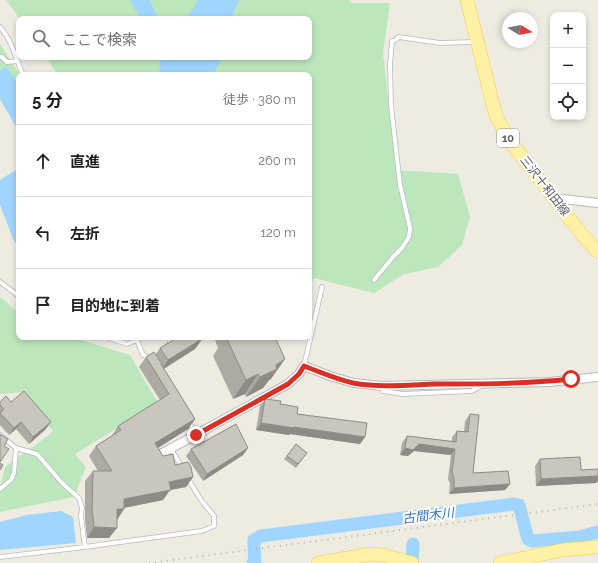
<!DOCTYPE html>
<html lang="ja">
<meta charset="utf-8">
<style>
:root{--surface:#fff;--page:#f2f2f2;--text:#222;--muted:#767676;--line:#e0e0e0}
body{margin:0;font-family:Raleway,"Noto Sans JP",sans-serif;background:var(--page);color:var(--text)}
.controls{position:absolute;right:12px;top:12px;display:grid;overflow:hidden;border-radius:8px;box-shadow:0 2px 6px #0003}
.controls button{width:36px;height:36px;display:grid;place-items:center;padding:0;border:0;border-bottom:1px solid var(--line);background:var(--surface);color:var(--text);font:20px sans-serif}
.compass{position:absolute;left:502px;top:12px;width:36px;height:36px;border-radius:50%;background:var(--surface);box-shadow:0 2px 6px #0003;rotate:100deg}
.stop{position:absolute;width:12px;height:12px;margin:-9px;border:3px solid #d93025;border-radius:50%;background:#fff}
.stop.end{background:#d93025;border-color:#fff;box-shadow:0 1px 4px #0008}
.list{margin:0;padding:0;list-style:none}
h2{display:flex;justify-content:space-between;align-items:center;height:52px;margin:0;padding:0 16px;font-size:17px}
h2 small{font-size:13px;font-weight:400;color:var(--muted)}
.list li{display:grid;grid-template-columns:26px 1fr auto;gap:12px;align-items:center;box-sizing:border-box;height:72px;padding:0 16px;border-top:1px solid var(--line)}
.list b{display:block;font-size:15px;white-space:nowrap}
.list em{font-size:13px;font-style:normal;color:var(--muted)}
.icon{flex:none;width:22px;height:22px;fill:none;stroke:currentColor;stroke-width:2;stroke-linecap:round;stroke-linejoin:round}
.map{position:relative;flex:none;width:598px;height:563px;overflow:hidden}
.search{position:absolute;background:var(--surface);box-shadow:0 2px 6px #0003;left:16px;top:16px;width:296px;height:44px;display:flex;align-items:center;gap:10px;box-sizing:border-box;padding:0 14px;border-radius:8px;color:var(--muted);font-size:15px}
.panel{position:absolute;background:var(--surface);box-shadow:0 2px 6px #0003;left:16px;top:72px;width:296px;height:268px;border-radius:8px}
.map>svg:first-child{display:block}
.green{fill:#bce7bc}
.water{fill:#a0d5ff}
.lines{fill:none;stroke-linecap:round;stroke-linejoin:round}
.river{stroke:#a0d5ff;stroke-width:13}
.lane-casing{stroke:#b7babf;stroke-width:5.5}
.street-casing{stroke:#b7babf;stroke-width:10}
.primary-casing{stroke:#f8cb4f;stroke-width:14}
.lane{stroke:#fff;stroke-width:4}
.street{stroke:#fff;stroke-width:8}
.primary{stroke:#fff1a5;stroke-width:13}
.rail{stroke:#b3b4b4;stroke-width:2;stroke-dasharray:1 5;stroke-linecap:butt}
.wall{fill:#adaaa3}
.shaded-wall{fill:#8d8b85}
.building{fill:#c9c6be;stroke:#8d8b85}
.route{stroke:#d93025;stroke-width:5}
.labels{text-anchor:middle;stroke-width:4;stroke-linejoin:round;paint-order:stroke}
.shield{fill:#fff;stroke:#8c8e92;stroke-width:1}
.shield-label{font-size:11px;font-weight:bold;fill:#5a5e63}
.street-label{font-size:12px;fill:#5a5e63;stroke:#fff}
.water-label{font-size:13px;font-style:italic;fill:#3874b7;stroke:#fff}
</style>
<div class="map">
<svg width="598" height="563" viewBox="0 0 598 563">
<rect width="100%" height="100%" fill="#eeebe1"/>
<path class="green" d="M6,0H349L352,3H390L383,53L396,170L458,174L470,217L462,245L438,267L404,274L374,293L314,278L309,287V75H58L46,57H309V19H20Z
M0,44L20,75H19V129L0,96Z
M0,297L19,313V337H71L130,355L158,403L75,454L86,467L74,497L0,512V484H1L5,467L53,432L25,392L0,394Z"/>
<path class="water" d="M130,0H150L156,15L163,19H142L134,8Z
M197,0H239L231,19H182C190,15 195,8 197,0Z
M159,57H222L213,75H160Z
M6,66L19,86V132L0,99V71Z
M19,168V249L13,239L0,205V180Z
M61,511L73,517L76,543L0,550V522L26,515Z"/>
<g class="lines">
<path class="river" d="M412,561L413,544
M253,563L255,562L254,548V540L261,536L514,504L519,505L528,539L532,541L580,537L598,532"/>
<defs>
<path id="lane" d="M0,27C12,40 16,59 23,75
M0,57H2L7,62L18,61
M374,280L393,257L402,248L409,237L410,228L400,185L391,105L390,64L392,41H394L399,37L440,43L474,42
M0,282L19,296
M106,337L127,344L137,340L138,338
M137,340L143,355L148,357L150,360
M170,342L173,340L175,337
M304,366L322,287
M382,386L383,391L403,394L472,391L481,386
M188,421L196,434
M0,435L16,448L14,473L11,480L0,489
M16,448L37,454L62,483L79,498L82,508L81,516L85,547
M171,449L182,467
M0,557L85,547L113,543L202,531L214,526V516L201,500L187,477"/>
<path id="street" d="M554,198L598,203
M159,455L288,384L299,374L304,366L330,376L354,383L382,386L511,383L549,382L598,377"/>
<path id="primary" d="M467,0L492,101L496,116L502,127L513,145L584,237L598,252
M318,563L371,554L383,555L412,563
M500,563L562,550L598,547"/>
</defs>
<use href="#lane" class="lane-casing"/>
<use href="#street" class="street-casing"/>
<use href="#primary" class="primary-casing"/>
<use href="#lane" class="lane"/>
<use href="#street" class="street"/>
<use href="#primary" class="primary"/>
<path class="rail" d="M149,563L598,504"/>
</g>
<path class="wall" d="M214,337H275L271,379L269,380L263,388L246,397L245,394L233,399L213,356L218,348Z
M202,339L195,349L164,369L195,419L188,429L158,448L163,456L193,477L186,487L170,490L163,500L124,508V509L117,520L109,538H87L85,519V481L93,471H98L89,456L96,446L111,437L118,426L160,400L139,367L146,357L156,354L160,348Z
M265,399L280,404L297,414L365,437L360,444L290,434L289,435L256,430L260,406Z
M0,402H11L46,429L29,444L16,429L9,435L0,425Z
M470,414L473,473L510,484L505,490L449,494L450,484L448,479L451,455L414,451L408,456L400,455L402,443L407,436L452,441V437L457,431L464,432L465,421Z
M296,444L307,453L296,468L284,459Z
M248,448L243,455L203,481L186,456L191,449Z
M540,459L581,470L598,469V481L596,483L536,486L535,466Z"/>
<path class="shaded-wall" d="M202,339L195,349L161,370L168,360Z
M285,359L271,379L269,380L263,388L246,397L260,377L276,365Z
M258,374L245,394L233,399L246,380Z
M195,419L188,429L148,454L155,443Z
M21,422L16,429L9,435L14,428Z
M51,422L46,429L29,444L33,437Z
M261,423L294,427L365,437L360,444L290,434L289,435L256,430Z
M419,444L455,449L451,455L414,451L408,456L400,455L405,448Z
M248,448L243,455L203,481L207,474Z
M598,476V481L596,483L536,486L541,479Z
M193,477L186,487L170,490L163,500L118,509H124L117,520L110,519L124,499L169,482Z
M510,484L505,490L449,494L454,488Z
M94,527L117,528L109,538H87Z"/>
<path class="building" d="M178,337H201L202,339L168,360L160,348Z
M226,337H275L285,359L276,365L277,369L260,377L258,374L246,380Z
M154,352L162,364H161L195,419L155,443L163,456L173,454L175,465L188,462L191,467L193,477L169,482L171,490L124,499V509H117V528L94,527L92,509L93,471H112L96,446L121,430L118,426L169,394L146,357Z
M24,391L51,422L33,437L21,422L14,428L0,413L4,409L0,405V402L6,396L11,402Z
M265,399L281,401L280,404L298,407L297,414L367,423L365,437L294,427V428L261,423Z
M470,414L479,415L473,473L508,471L510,484L454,488V478L452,472L455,449L419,444L413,450L405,448L407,436L456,442L457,431L468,432Z
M236,424L248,448L207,474L191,449Z
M0,434L8,439L4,446L9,449L0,462Z
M296,444L307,453L298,464L287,456Z
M580,457L581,470L598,469V476L541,479L540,459Z
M0,463L3,465L0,470Z"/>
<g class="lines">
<path class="route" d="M196,435L288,384L299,374L304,366C320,372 336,379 353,383C380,388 408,385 435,384C480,384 526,384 571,379"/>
</g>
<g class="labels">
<rect class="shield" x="497" y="129" width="22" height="18" rx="3"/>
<g class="shield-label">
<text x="508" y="142">10</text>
</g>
<g class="street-label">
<text transform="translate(545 186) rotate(52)" y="4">三沢十和田線</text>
</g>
<g class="water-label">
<text transform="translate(428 515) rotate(-7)" y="5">古間木川</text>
</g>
</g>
</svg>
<div class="controls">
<button>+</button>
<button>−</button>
<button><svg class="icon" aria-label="locate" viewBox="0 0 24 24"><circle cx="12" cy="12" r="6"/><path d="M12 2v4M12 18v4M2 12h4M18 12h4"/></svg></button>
</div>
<svg class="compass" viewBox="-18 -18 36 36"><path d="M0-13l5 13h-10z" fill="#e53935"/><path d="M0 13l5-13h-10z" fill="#767676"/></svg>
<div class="stop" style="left:571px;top:379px"></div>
<div class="stop end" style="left:196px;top:435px"></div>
<div class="search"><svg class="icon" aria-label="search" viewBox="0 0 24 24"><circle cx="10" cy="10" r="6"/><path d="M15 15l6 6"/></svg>ここで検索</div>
<section class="panel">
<h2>5 分<small>徒歩 · 380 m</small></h2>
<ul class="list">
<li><svg class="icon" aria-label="ahead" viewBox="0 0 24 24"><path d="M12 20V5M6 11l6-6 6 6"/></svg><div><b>直進</b></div><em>260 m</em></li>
<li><svg class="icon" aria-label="left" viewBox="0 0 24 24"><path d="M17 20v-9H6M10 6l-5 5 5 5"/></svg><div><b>左折</b></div><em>120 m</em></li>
<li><svg class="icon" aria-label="arrive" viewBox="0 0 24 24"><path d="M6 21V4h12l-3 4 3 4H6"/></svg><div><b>目的地に到着</b></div></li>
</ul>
</section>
</div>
